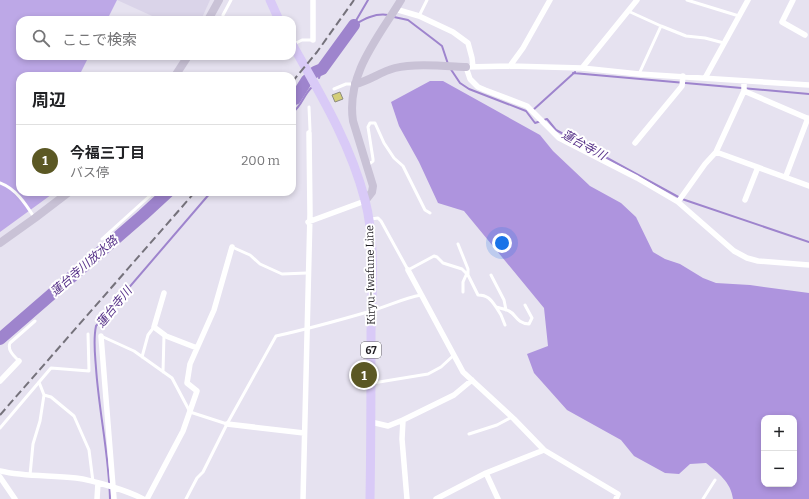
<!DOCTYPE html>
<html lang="ja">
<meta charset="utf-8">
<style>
:root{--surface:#fff;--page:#f6f6f6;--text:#202124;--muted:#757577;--line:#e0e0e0;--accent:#5b5824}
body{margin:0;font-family:Bitter,"Noto Sans JP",serif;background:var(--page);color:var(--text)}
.controls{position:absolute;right:12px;bottom:12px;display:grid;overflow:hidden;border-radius:8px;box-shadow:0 2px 6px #0003}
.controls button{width:36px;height:36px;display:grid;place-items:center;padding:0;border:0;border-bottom:1px solid var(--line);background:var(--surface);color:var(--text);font:20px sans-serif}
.you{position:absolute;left:502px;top:243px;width:14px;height:14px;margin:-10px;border:3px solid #fff;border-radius:50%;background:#1a73e8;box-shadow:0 0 0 6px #1a73e833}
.badge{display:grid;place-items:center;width:26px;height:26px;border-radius:50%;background:var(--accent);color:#fff;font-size:13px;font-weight:700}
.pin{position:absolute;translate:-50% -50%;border:2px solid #fff;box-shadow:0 1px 4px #0006}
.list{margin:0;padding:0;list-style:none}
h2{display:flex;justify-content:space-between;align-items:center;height:52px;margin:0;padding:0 16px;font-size:17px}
h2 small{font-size:13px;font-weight:400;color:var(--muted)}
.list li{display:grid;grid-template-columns:26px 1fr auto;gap:12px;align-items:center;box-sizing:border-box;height:72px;padding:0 16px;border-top:1px solid var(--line)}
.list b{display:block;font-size:15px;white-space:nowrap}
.list p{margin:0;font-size:13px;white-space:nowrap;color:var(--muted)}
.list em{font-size:13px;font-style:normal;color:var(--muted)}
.icon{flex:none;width:22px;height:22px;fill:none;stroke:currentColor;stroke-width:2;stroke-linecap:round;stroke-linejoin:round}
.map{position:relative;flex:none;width:809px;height:499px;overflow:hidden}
.search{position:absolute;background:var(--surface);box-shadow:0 2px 6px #0003;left:16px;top:16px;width:280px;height:44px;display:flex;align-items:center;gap:10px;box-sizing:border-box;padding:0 14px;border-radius:12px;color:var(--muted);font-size:15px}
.panel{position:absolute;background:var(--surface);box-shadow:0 2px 6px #0003;left:16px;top:72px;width:280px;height:124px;border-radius:12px}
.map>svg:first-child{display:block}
.built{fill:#dad4e9}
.green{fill:#bda8e7}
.forest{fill:#ae94de;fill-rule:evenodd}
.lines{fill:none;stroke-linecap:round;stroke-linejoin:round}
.stream{stroke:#9e84cd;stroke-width:2}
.river{stroke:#9e84cd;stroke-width:12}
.building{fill:#d4ce78;stroke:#8d8c7e}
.lane{stroke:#fff;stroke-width:3}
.street{stroke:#fff;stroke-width:5.5}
.secondary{stroke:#c9c2d6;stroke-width:8}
.primary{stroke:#d9caf7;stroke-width:9}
.rail{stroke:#75727b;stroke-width:2;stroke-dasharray:8 4;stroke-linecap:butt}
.labels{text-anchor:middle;stroke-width:4;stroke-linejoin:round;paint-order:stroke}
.shield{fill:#fff;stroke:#646266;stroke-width:1}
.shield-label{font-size:10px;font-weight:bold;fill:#211f24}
.street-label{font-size:11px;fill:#211f24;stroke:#fff}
.water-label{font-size:12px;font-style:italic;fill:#573289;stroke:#fff}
</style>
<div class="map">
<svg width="809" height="499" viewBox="0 0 809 499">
<rect width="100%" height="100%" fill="#e6e2f0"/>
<path class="built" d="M117,0H210L201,20H161Z"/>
<path class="green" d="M0,0H117L107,20H20V56H89L79,76H20V192H55L0,232Z"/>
<path class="forest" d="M430,81H443L540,135L553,151L590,186L621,203L636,217L653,252L665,259L680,264L703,278L716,283L750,285L809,293V499H733C731,482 718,473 706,463L690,464L679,474L665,473L634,456L621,440L567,410L534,373L527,354L548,346L544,308L464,211L438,203L419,162L399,126L391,102ZM764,418H794V484H764Z"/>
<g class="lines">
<path class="stream" d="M394,17L408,20L433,39L442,46L448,64
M354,24L368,0
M354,25C364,19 375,13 388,15
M450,68L460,83L469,89L526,111L535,123L547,119L556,130L682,199L809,242
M573,73L809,94
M319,78L322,69
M532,111L575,72
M292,113C302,106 303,96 311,88
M110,499C109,455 99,412 96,368C95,354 93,340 96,326L211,192"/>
<path class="river" d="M315,72L322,69L354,25
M295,99L307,80
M0,339L143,215L168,192"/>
</g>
<path class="building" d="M340,92L343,99L335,102L332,95Z"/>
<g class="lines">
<path class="lane" d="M687,0L739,16
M628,11L661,26L686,36L705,38L724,43
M419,16L427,0
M223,20V15L231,0
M294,44L302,40H313
M639,74L661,26
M334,89L346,84H355
M309,107L310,130L309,133
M368,165L373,161V159L368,127L370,123H375L384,143L394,158L403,166L425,210L430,213
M0,183C16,189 25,203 34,217
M371,219L378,218L381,221L408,270L434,256L437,257L443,263L462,269L468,275L478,295C488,295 491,300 496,307C500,308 505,309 509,311C516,314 516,323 529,324L532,318L525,305
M102,239L154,192
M458,244L468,269V275
M232,247L250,255L260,264L282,274L307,273
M491,275L504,300L506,310
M463,292V282L467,273
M496,307L501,315L505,325
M101,336L134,351L172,378L190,412L227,424
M142,357L148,335L154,327
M19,361C14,356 7,350 10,343L35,321
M163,372L164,335
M39,382L44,395L51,397L74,416L89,450L93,482
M373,383L428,374L441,367L454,355
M0,428L51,368L89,371L88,334
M469,434L497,425L512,417
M30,475L33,444L40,421L44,395
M186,499L197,478L203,472L227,424L276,336C308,329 340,320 371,311C388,306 404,298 421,295
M703,499L715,480"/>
<path class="street" d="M793,0L782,22L805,35
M395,9L419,16L453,32L468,43L472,58L473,67
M313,40V0
M510,66L523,48L550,0
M582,68L637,0
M705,78L748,0
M809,85L639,74L582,68L510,66L466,67L470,79L478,87L485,90L527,106L559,138L637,178L678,202L734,251L747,258L758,261L809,265
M744,91L809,119
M635,143L682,86L683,76
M716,152L809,186
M786,176L808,118
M745,200L758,167
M678,202L705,164L716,152L744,91V81
M308,222L365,201
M408,270L463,372L514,419L544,450L618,494L616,499
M164,293L154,327L166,336L197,348
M101,336L114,499
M0,381L19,361
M403,420L402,439L407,499
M371,422L388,426L403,420L454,395L472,380
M227,424L304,433
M0,471C25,477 50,475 76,478C92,480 129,491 143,499
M486,473L498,499
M0,477L15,499
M97,499L98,483
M147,499L183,431L197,391L187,383L190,364L214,310L232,247
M303,499L310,214L309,133
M436,499L486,473L544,450"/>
<path class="secondary" d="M208,20L219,0
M175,76L188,56
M355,84C369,81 380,72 395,68C414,63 445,66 466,67
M365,201L372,192L373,186L353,121C346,74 378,38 401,0
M0,243L35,218L69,192"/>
<path class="primary" d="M270,0L279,20
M292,44C321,95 350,143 365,200C376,242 372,289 371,332C371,388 371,443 370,499"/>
<path class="rail" d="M292,82L317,52L354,0
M0,415L195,192"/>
</g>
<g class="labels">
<rect class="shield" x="361" y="342" width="20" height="16" rx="3"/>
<g class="shield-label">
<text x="371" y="354">67</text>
</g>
<g class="street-label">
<text transform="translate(370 275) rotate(-91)" y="4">Kiryu-Iwafune Line</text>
</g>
<g class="water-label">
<text transform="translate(584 145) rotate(29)" y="4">蓮台寺川</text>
<text transform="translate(84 266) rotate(-41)" y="4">蓮台寺川放水路</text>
<text transform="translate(114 307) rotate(-51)" y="4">蓮台寺川</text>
</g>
</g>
</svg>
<div class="controls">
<button>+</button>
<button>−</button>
</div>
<div class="you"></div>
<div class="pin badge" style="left:364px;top:375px">1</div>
<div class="search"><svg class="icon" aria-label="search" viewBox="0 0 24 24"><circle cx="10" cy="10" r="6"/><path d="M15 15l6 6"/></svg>ここで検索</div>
<section class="panel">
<h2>周辺<small></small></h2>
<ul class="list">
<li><span class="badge">1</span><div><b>今福三丁目</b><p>バス停</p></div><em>200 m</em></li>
</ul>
</section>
</div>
